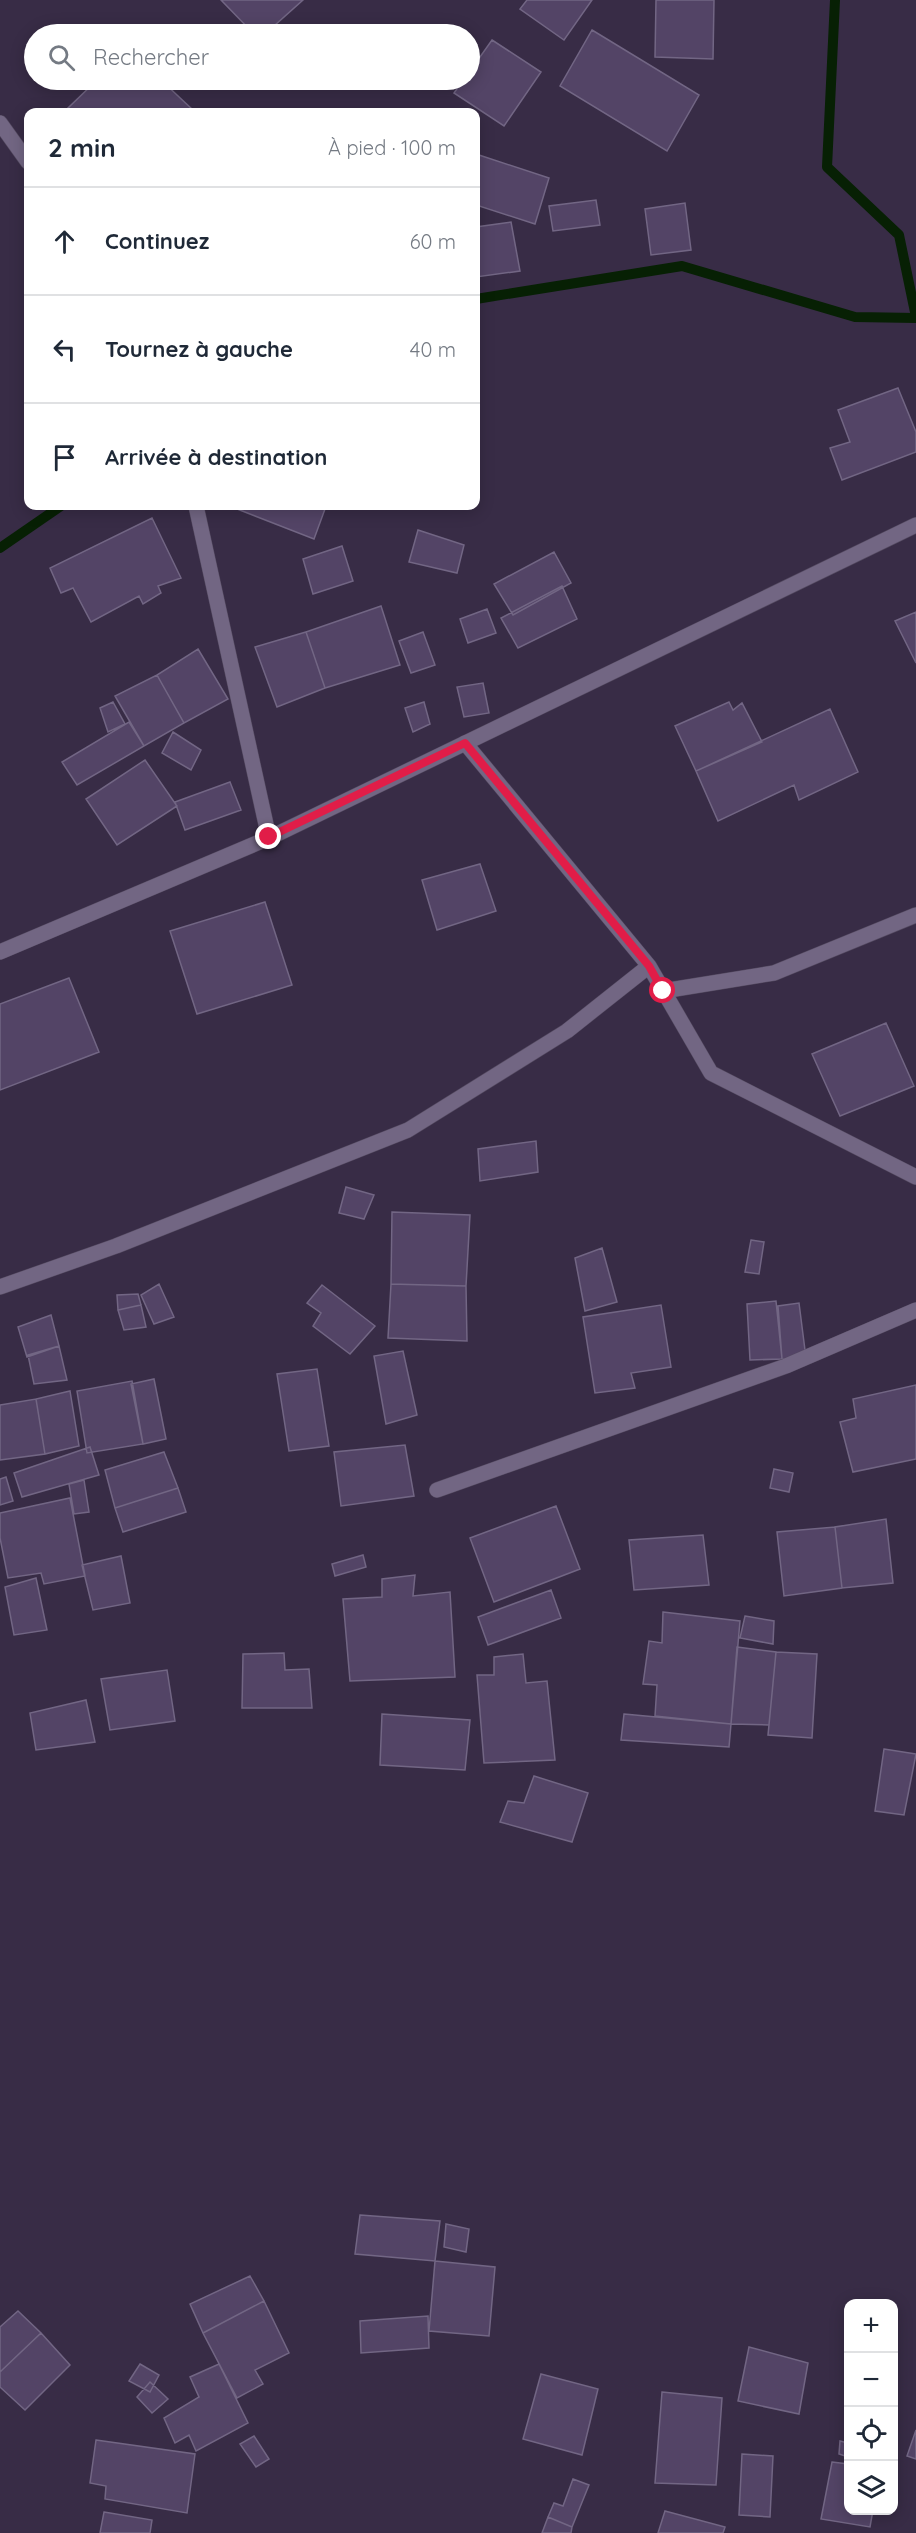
<!DOCTYPE html>
<html lang="fr">
<meta charset="utf-8">
<style>
:root{--surface:#fff;--page:#f2f2f3;--text:#1f2937;--muted:#747a83;--line:#e0e1e3}
body{margin:0;font-family:Quicksand,sans-serif;background:var(--page);color:var(--text)}
.controls{position:absolute;right:18px;bottom:18px;display:grid;overflow:hidden;border-radius:12px;box-shadow:0 3px 15px #0003}
.controls button{width:54px;height:54px;display:grid;place-items:center;padding:0;border:0;border-bottom:2px solid var(--line);background:var(--surface);color:var(--text);font:30px sans-serif}
.stop{position:absolute;width:18px;height:18px;margin:-14px;border:4px solid #e11d48;border-radius:50%;background:#fff}
.stop.end{background:#e11d48;border-color:#fff;box-shadow:0 2px 6px #0008}
.list{margin:0;padding:0;list-style:none}
h2{display:flex;justify-content:space-between;align-items:center;height:78px;margin:0;padding:0 24px;font-size:26px}
h2 small{font-size:20px;font-weight:400;color:var(--muted)}
.list li{display:grid;grid-template-columns:39px 1fr auto;gap:18px;align-items:center;box-sizing:border-box;height:108px;padding:0 24px;border-top:2px solid var(--line)}
.list b{display:block;font-size:22px;white-space:nowrap}
.list em{font-size:20px;font-style:normal;color:var(--muted)}
.icon{flex:none;width:33px;height:33px;fill:none;stroke:currentColor;stroke-width:2;stroke-linecap:round;stroke-linejoin:round}
.map{position:relative;flex:none;width:916px;height:2533px;overflow:hidden}
.search{position:absolute;background:var(--surface);box-shadow:0 3px 15px #0003;left:24px;top:24px;width:456px;height:66px;display:flex;align-items:center;gap:15px;box-sizing:border-box;padding:0 21px;border-radius:33px;color:var(--muted);font-size:22px}
.panel{position:absolute;background:var(--surface);box-shadow:0 3px 15px #0003;left:24px;top:108px;width:456px;height:402px;border-radius:12px}
.map>svg:first-child{display:block}
.lines{fill:none;stroke-linecap:round;stroke-linejoin:round}
.stream{stroke:#072004;stroke-width:10}
.building{fill:#534466;stroke:#726684;stroke-width:1.5}
.minor-casing{stroke:#544a60;stroke-width:16}
.secondary-casing{stroke:#544a60;stroke-width:16}
.minor{stroke:#726683;stroke-width:15}
.secondary{stroke:#726683;stroke-width:15}
.route{stroke:#e11d48;stroke-width:8}
</style>
<div class="map">
<svg width="916" height="2533" viewBox="0 0 916 2533">
<rect width="100%" height="100%" fill="#382c46"/>
<g class="lines">
<path class="stream" d="M835,0L827,167L899,235L916,317
M476,299L682,266L855,317L916,318
M0,548L61,506"/>
</g>
<path class="building" d="M221,0H303L265,34H254Z
M527,0H592L564,40L520,9Z
M656,0H714L713,59L655,57Z
M592,30L699,95L667,151L560,86Z
M492,40L541,72L504,126L454,93L463,80H470V71Z
M97,80H161L194,111L69,112L66,110Z
M476,154L549,178L535,224L476,205Z
M596,200L600,225L553,231L549,206Z
M685,203L691,250L651,255L645,209Z
M511,222L520,271L476,277V227Z
M898,388L916,432V452L842,480L830,448L850,442L838,410Z
M233,506H317L325,509L314,539L232,507Z
M152,518L181,578L158,586L161,593L143,604L139,596L91,622L73,588L61,593L50,568Z
M418,530L464,545L457,573L409,562Z
M342,546L353,581L313,594L303,559Z
M554,552L571,583L513,615L494,584Z
M562,586L577,619L518,648L501,618Z
M381,606L400,665L325,688L306,632Z
M487,609L496,633L468,643L460,619Z
M916,612V663L895,621Z
M306,632L325,688L277,707L255,647Z
M423,632L435,665L411,673L399,641Z
M198,649L228,699L184,723L157,675Z
M157,675L184,723L144,746L115,696Z
M483,683L489,713L464,717L457,687Z
M113,702L125,724L108,732L100,708Z
M424,702L430,724L413,732L405,708Z
M729,702L733,710L742,703L762,742L696,771L675,726Z
M830,709L858,772L799,800L794,785L718,821L696,771Z
M129,722L144,746L77,785L62,762Z
M173,732L201,750L191,770L162,753Z
M145,760L177,806L117,845L86,799Z
M230,782L241,810L185,830L175,802Z
M480,864L496,911L437,930L422,880Z
M265,902L292,985L197,1014L170,931Z
M69,978L99,1052L0,1090V1004Z
M886,1023L914,1086L840,1116L812,1054Z
M536,1141L538,1172L480,1181L478,1149Z
M346,1187L374,1195L364,1219L339,1213Z
M392,1212L470,1215L466,1286L391,1284Z
M751,1240L764,1242L759,1274L745,1272Z
M602,1248L617,1302L585,1311L575,1258Z
M159,1284L174,1317L154,1324L141,1295Z
M391,1284L466,1286L467,1341L388,1338Z
M322,1285L375,1326L350,1354L313,1326L321,1313L307,1303Z
M138,1294L141,1305L118,1310L117,1295Z
M776,1301L782,1359L750,1360L747,1304Z
M799,1303L806,1358L782,1359L778,1306Z
M141,1305L146,1327L124,1330L118,1310Z
M661,1305L671,1367L631,1373L635,1388L595,1393L583,1317Z
M51,1315L59,1346L27,1357L18,1327Z
M51,1315L59,1346L27,1357L18,1327Z
M59,1346L67,1380L34,1384L28,1355Z
M403,1351L417,1415L386,1424L374,1356Z
M317,1369L329,1446L289,1451L277,1374Z
M154,1379L166,1439L143,1444L131,1384Z
M132,1381L143,1444L87,1453L77,1391Z
M132,1381L143,1444L87,1453L77,1391Z
M916,1385V1459L853,1472L840,1422L856,1418L853,1399Z
M70,1391L79,1446L45,1454L36,1399Z
M70,1391L79,1446L45,1454L36,1399Z
M36,1399L45,1454L0,1460V1405Z
M36,1399L45,1454L0,1460V1405Z
M405,1445L414,1496L341,1506L334,1452Z
M90,1447L99,1475L22,1497L14,1473Z
M90,1447L99,1475L22,1497L14,1473Z
M164,1452L178,1488L115,1508L105,1470Z
M164,1452L178,1488L115,1508L105,1470Z
M774,1469L793,1473L789,1492L770,1488Z
M6,1477L13,1501L0,1505V1479Z
M84,1480L89,1512L74,1514L69,1484Z
M178,1488L186,1512L123,1532L115,1508Z
M178,1488L186,1512L123,1532L115,1508Z
M70,1498L85,1576L44,1584L41,1573L8,1578L0,1538V1513Z
M70,1498L85,1576L44,1584L41,1573L8,1578L0,1538V1513Z
M556,1506L580,1569L494,1602L470,1538Z
M886,1519L893,1583L842,1588L835,1527Z
M835,1527L842,1588L784,1596L777,1532Z
M703,1535L709,1585L634,1590L629,1540Z
M363,1555L366,1567L335,1576L332,1564Z
M121,1556L130,1603L93,1610L82,1565Z
M121,1556L130,1603L93,1610L82,1565Z
M415,1575L413,1596L450,1592L455,1677L350,1681L343,1599L382,1597V1579Z
M36,1578L47,1630L14,1635L5,1587Z
M36,1578L47,1630L14,1635L5,1587Z
M551,1590L561,1618L488,1645L478,1617Z
M663,1612L740,1621L731,1724L655,1716L657,1685L643,1684L649,1641L662,1643Z
M745,1616L774,1621L773,1644L740,1638Z
M737,1647L776,1652L769,1725L731,1724Z
M776,1652L817,1654L812,1738L768,1735Z
M284,1653L285,1670L309,1669L312,1708H242L243,1654Z
M523,1654L526,1683L547,1681L555,1760L484,1763L477,1675H494V1657Z
M167,1670L175,1721L110,1730L101,1679Z
M167,1670L175,1721L110,1730L101,1679Z
M86,1700L95,1742L36,1750L30,1713Z
M382,1714L470,1720L465,1770L380,1765Z
M624,1714L731,1724L729,1747L621,1740Z
M884,1749L916,1754L904,1815L875,1811Z
M534,1776L588,1793L572,1842L500,1822L508,1801L524,1803Z
M360,2215L440,2221L435,2261L355,2254Z
M446,2224L469,2229L466,2252L444,2247Z
M435,2261L495,2267L489,2336L429,2331Z
M250,2276L264,2301L203,2333L190,2304Z
M264,2301L289,2353L255,2370L263,2384L237,2398L203,2333Z
M18,2311L41,2333L0,2372V2327Z
M428,2316L429,2348L361,2353L360,2321Z
M41,2333L70,2365L25,2410L0,2387V2372Z
M749,2347L808,2363L799,2414L738,2401Z
M140,2364L159,2375L150,2392L129,2381Z
M219,2364L248,2423L196,2451L189,2435L175,2443L164,2418L199,2397L190,2377Z
M541,2374L598,2389L582,2455L523,2439Z
M150,2382L168,2399L152,2413L137,2397Z
M662,2392L722,2398L716,2485L655,2483Z
M916,2430V2459L907,2456Z
M254,2436L269,2459L256,2467L240,2444Z
M96,2440L195,2454L187,2513L105,2499L106,2486L90,2483Z
M840,2441L848,2443V2457L839,2454Z
M742,2454L773,2456L770,2517L739,2515Z
M832,2462L848,2464V2510H873L870,2527L821,2519Z
M573,2479L589,2485L572,2527L548,2517L554,2503L563,2506Z
M665,2511L725,2527L723,2533H658Z
M104,2512L152,2520L150,2533H100Z
M548,2517L572,2527L571,2533H542Z"/>
<g class="lines">
<defs>
<path id="minor" d="M0,123L28,162
M196,506L269,838
M465,743L649,966L711,1073L916,1177
M663,991L774,973L916,915
M0,1287L116,1246L408,1130L567,1031L649,966
M437,1490L786,1366L916,1310"/>
<path id="secondary" d="M0,952L269,838L916,525"/>
</defs>
<use href="#minor" class="minor-casing"/>
<use href="#secondary" class="secondary-casing"/>
<use href="#minor" class="minor"/>
<use href="#secondary" class="secondary"/>
</g>
<g class="lines">
<path class="route" d="M269,837L465,743L649,966L663,991"/>
</g>
</svg>
<div class="controls">
<button>+</button>
<button>−</button>
<button><svg class="icon" aria-label="locate" viewBox="0 0 24 24"><circle cx="12" cy="12" r="6"/><path d="M12 2v4M12 18v4M2 12h4M18 12h4"/></svg></button>
<button><svg class="icon" aria-label="layers" viewBox="0 0 24 24"><path d="M12 4l9 5-9 5-9-5zM3 14l9 5 9-5"/></svg></button>
</div>
<div class="stop" style="left:663px;top:991px"></div>
<div class="stop end" style="left:269px;top:837px"></div>
<div class="search"><svg class="icon" aria-label="search" viewBox="0 0 24 24"><circle cx="10" cy="10" r="6"/><path d="M15 15l6 6"/></svg>Rechercher</div>
<section class="panel">
<h2>2 min<small>À pied · 100 m</small></h2>
<ul class="list">
<li><svg class="icon" aria-label="ahead" viewBox="0 0 24 24"><path d="M12 20V5M6 11l6-6 6 6"/></svg><div><b>Continuez</b></div><em>60 m</em></li>
<li><svg class="icon" aria-label="left" viewBox="0 0 24 24"><path d="M17 20v-9H6M10 6l-5 5 5 5"/></svg><div><b>Tournez à gauche</b></div><em>40 m</em></li>
<li><svg class="icon" aria-label="arrive" viewBox="0 0 24 24"><path d="M6 21V4h12l-3 4 3 4H6"/></svg><div><b>Arrivée à destination</b></div></li>
</ul>
</section>
</div>
